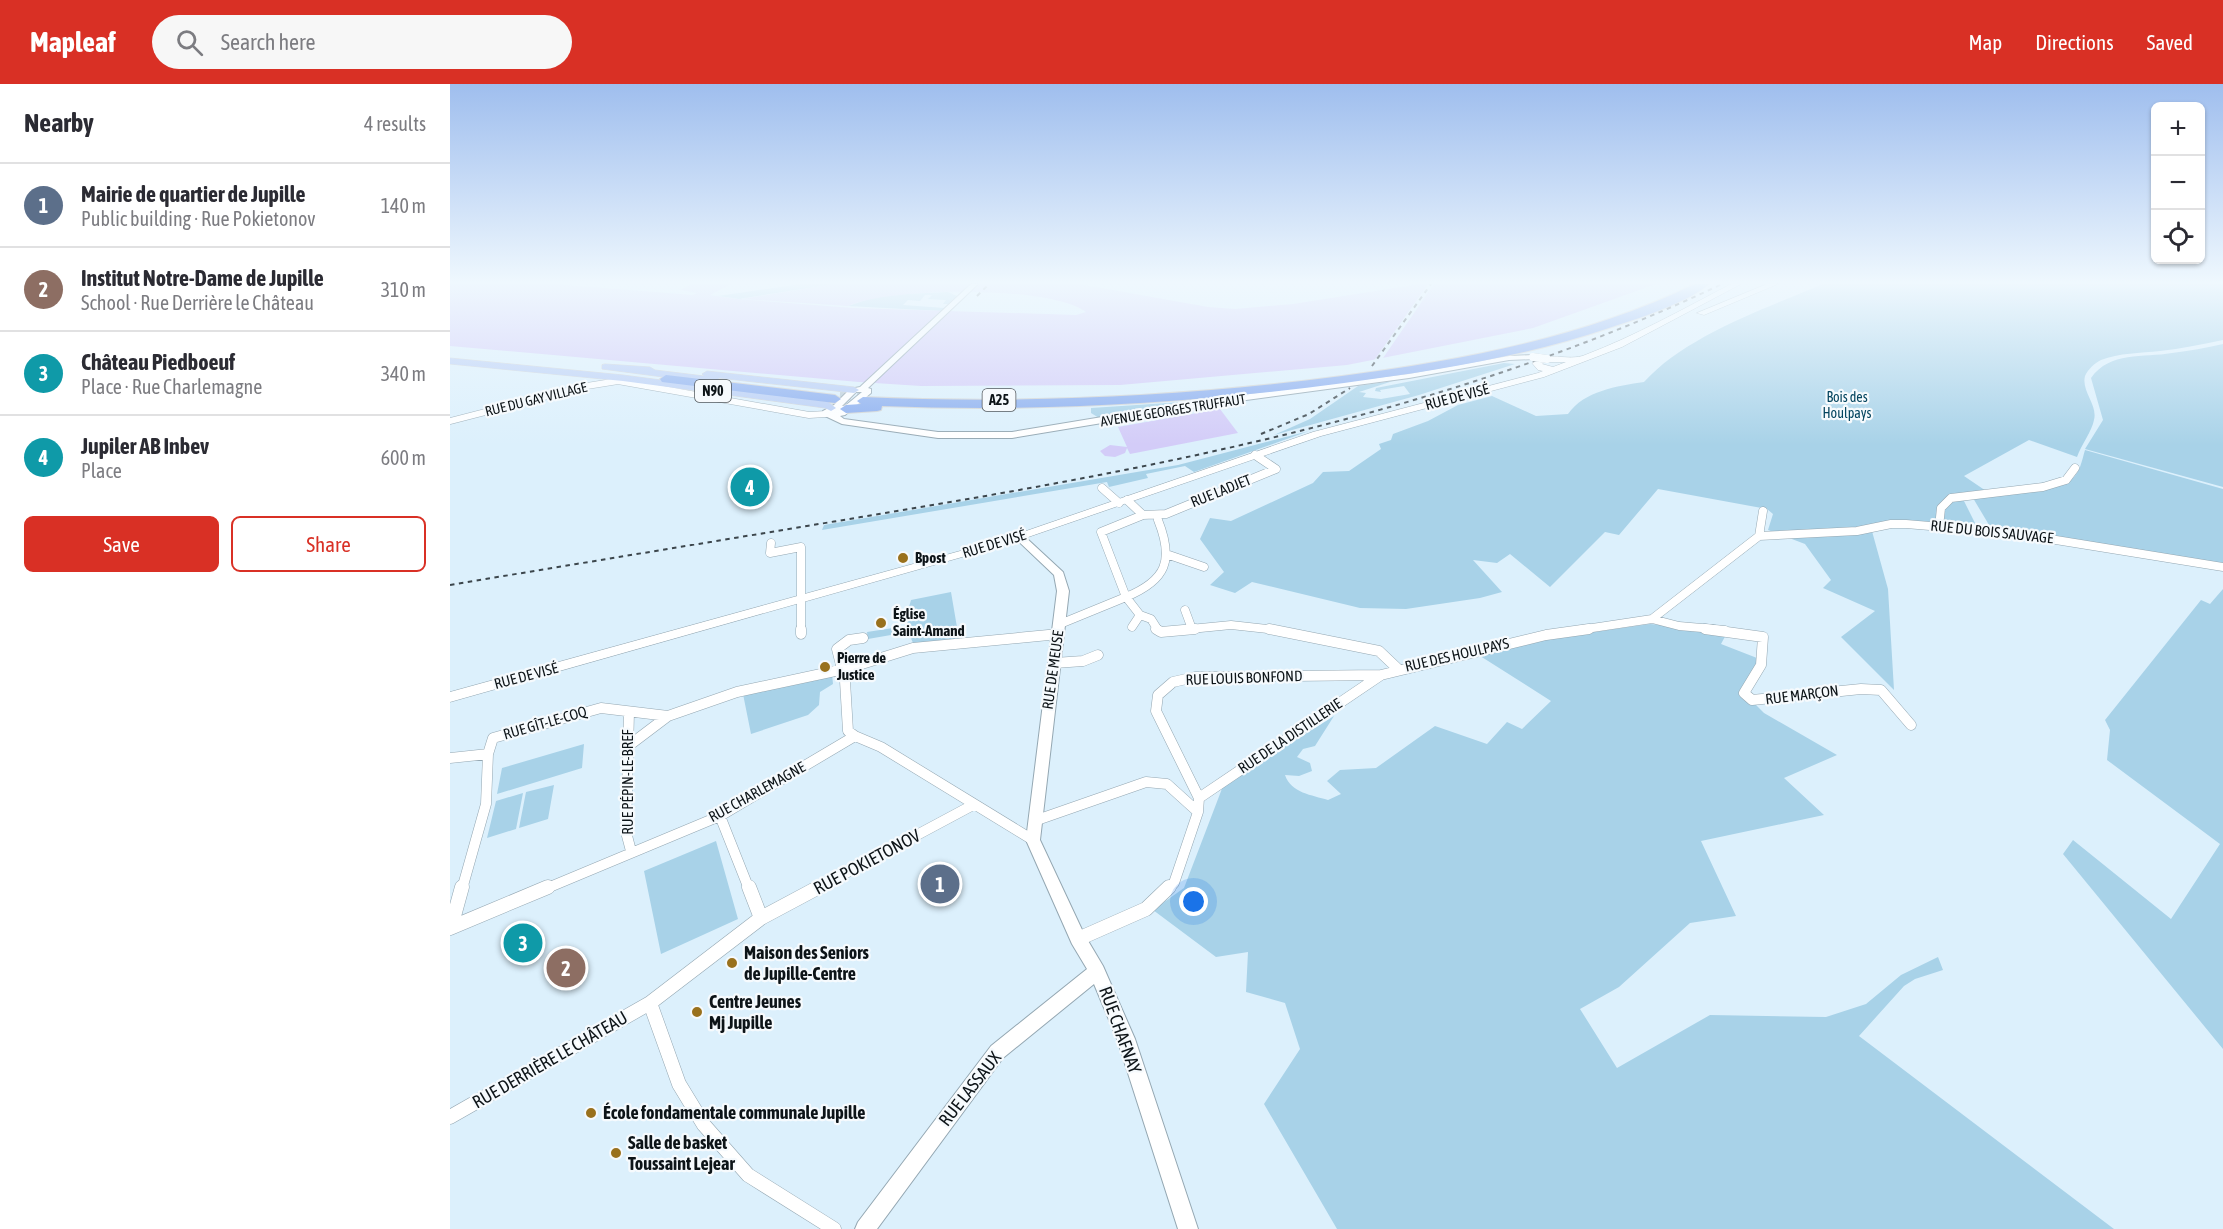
<!DOCTYPE html>
<meta charset="utf-8">
<style>
:root{--surface:#fff;--page:#f7f7f7;--text:#2b2b33;--muted:#7c7c81;--line:#e1e1e2;--accent:#d93025}
body{margin:0;font-family:"Asap Condensed",sans-serif;background:var(--page);color:var(--text)}
.controls{position:absolute;right:18px;top:18px;display:grid;overflow:hidden;border-radius:9px;box-shadow:0 2px 4px #0004}
.controls button{width:54px;height:54px;display:grid;place-items:center;padding:0;border:0;border-bottom:2px solid var(--line);background:var(--surface);color:var(--text);font:30px sans-serif}
.you{position:absolute;left:744px;top:818px;width:21px;height:21px;margin:-15px;border:4px solid #fff;border-radius:50%;background:#1a73e8;box-shadow:0 0 0 9px #1a73e833}
.badge{display:grid;place-items:center;width:39px;height:39px;border-radius:50%;background:var(--accent);color:#fff;font-size:20px;font-weight:700}
.pin{position:absolute;translate:-50% -50%;border:3px solid #fff;box-shadow:0 2px 6px #0006}
.list{margin:0;padding:0;list-style:none}
h2{display:flex;justify-content:space-between;align-items:center;height:78px;margin:0;padding:0 24px;font-size:26px}
h2 small{font-size:20px;font-weight:400;color:var(--muted)}
.list li{display:grid;grid-template-columns:39px 1fr auto;gap:18px;align-items:center;box-sizing:border-box;height:84px;padding:0 24px;border-top:2px solid var(--line)}
.list b{display:block;font-size:22px;white-space:nowrap}
.list p{margin:0;font-size:20px;white-space:nowrap;color:var(--muted)}
.list em{font-size:20px;font-style:normal;color:var(--muted)}
.actions{display:flex;gap:12px;padding:18px 24px}
.actions a{flex:1;padding:14px 0;border:2px solid var(--accent);border-radius:9px;text-align:center;font-size:21px;color:var(--accent)}
.actions .main{background:var(--accent);color:#fff}
.icon{flex:none;width:33px;height:33px;fill:none;stroke:currentColor;stroke-width:2;stroke-linecap:round;stroke-linejoin:round}
.map{position:relative;flex:none;width:1773px;height:1145px;overflow:hidden}
header{display:flex;align-items:center;gap:36px;box-sizing:border-box;height:84px;padding:0 30px;background:var(--accent);color:#fff}
header strong{font-size:28px}
nav{display:flex;gap:33px;margin-inline-start:auto;font-size:21px}
.search{width:420px;height:54px;background:var(--page);display:flex;align-items:center;gap:15px;box-sizing:border-box;padding:0 21px;border-radius:33px;color:var(--muted);font-size:22px}
main{display:flex}
aside{flex:1;background:var(--surface)}
.map>svg:first-child{display:block}
.green{fill:#a8d2e8}
.water{fill:#d3ccf8}
.pier{fill:#dcf0fc}
.lines{fill:none;stroke-linecap:round;stroke-linejoin:round}
.motorway-tunnel{stroke:#bdcfda;stroke-width:11;stroke-dasharray:11 6;stroke-linecap:butt}
.minor-far3-casing{stroke:#94a7b2;stroke-width:7}
.minor-far2-casing{stroke:#94a7b2;stroke-width:9}
.minor-far1-casing{stroke:#94a7b2;stroke-width:11}
.minor-casing{stroke:#94a7b2;stroke-width:15}
.tertiary-casing{stroke:#94a7b2;stroke-width:2}
.secondary-casing{stroke:#94a7b2;stroke-width:1}
.primary-casing{stroke:#d3d5d5;stroke-width:1}
.motorway-casing{stroke:#d3d5d5;stroke-width:2}
.minor-far3{stroke:#fff;stroke-width:6}
.minor-far2{stroke:#fff;stroke-width:8}
.minor-far1{stroke:#fff;stroke-width:10}
.minor{stroke:#fff;stroke-width:14}
.tertiary{fill:#fff;fill-rule:evenodd}
.secondary{fill:#fff;fill-rule:evenodd}
.primary{fill:#b9cef5;fill-rule:evenodd}
.motorway{fill:#8baeef;fill-rule:evenodd}
.rail{stroke:#3c464c;stroke-width:2;stroke-dasharray:4.5 4.5;stroke-linecap:butt}
.tertiary-bridge-casing{stroke:#94a7b2;stroke-width:8;stroke-linecap:butt}
.tertiary-bridge{stroke:#fff;stroke-width:8}
.poi-dot{fill:#99711d;stroke:#f6fafd;stroke-width:2}
.labels{text-anchor:middle;stroke-width:4.5;stroke-linejoin:round;paint-order:stroke}
.shield{fill:#f6fafd;stroke:#53595d;stroke-width:1.5}
.shield-label{font-size:14px;font-weight:bold;fill:#0d1418}
.far-park-label{font-size:14px;fill:#04455f;stroke:#f6fafd}
.far-street-label{font-size:14px;fill:#0d1418;stroke:#f6fafd}
.street-label{font-size:15px;fill:#0d1418;stroke:#f6fafd}
.poi-label{font-size:15px;font-weight:bold;fill:#0d1418;stroke:#f6fafd;text-anchor:start}
.near-street-label{font-size:18px;fill:#0d1418;stroke:#f6fafd}
.near-poi-label{font-size:18px;font-weight:bold;fill:#0d1418;stroke:#f6fafd;text-anchor:start}
</style>
<header>
<strong>Mapleaf</strong>
<div class="search"><svg class="icon" aria-label="search" viewBox="0 0 24 24"><circle cx="10" cy="10" r="6"/><path d="M15 15l6 6"/></svg>Search here</div>
<nav><a>Map</a><a>Directions</a><a>Saved</a></nav>
</header>
<main>
<aside>
<h2>Nearby<small>4 results</small></h2>
<ul class="list">
<li><span class="badge" style="background:#5c6f8a">1</span><div><b>Mairie de quartier de Jupille</b><p>Public building · Rue Pokietonov</p></div><em>140 m</em></li>
<li><span class="badge" style="background:#8d6e63">2</span><div><b>Institut Notre-Dame de Jupille</b><p>School · Rue Derrière le Château</p></div><em>310 m</em></li>
<li><span class="badge" style="background:#0f9aa8">3</span><div><b>Château Piedboeuf</b><p>Place · Rue Charlemagne</p></div><em>340 m</em></li>
<li><span class="badge" style="background:#0f9aa8">4</span><div><b>Jupiler AB Inbev</b><p>Place</p></div><em>600 m</em></li>
</ul>
<div class="actions"><a class="main">Save</a><a>Share</a></div>
</aside>
<div class="map">
<svg width="1773" height="1145" viewBox="0 0 1773 1145">
<rect width="100%" height="100%" fill="#dcf0fc"/>
<path class="green" d="M351,200H384L289,215L268,212Z
M1373,200H1773V256C1752,260 1731,265 1710,267C1690,269 1669,269 1651,276C1645,279 1638,285 1635,292C1631,307 1648,321 1644,336C1642,347 1631,361 1627,373L1579,356L1514,392L1542,411C1562,409 1606,408 1621,396C1630,389 1632,376 1635,366L1773,405V481L1542,446L1523,414L1514,417L1528,445L1420,440L1438,505L1444,606L1391,553L1425,527L1373,504L1381,496L1355,460L1318,446L1323,430L1317,425L1208,405L1169,451L1155,448L1100,503L1060,470L1047,479L1023,476L1052,508L1030,514L956,525L910,524L802,498L785,509L760,501L774,488L750,455L760,434L781,437L863,399L873,388L899,387L931,365L929,360L941,356L943,350L978,337L1008,321L1042,312L1086,332L1118,330C1134,307 1167,302 1194,298C1235,252 1316,224 1373,200Z
M498,208L507,212L498,220H493L496,216L478,215L482,211H475L470,217L458,216L453,221L495,224L492,227L398,222L431,211Z
M1773,260V403L1635,365L1653,336L1641,294C1660,267 1693,274 1722,269C1739,267 1756,264 1773,260Z
M1054,279L1065,280L969,311L824,351L860,335L908,302L943,297L909,308L916,309L913,313L931,315L960,310L954,302L930,306L931,308L925,307L926,304Z
M732,318L733,321L649,334L641,329V324Z
M859,347L744,388L735,382L696,390L698,394L659,403L657,398L372,446L374,441L728,381Z
M1773,505V965L1613,770L1623,756L1721,835L1770,760L1657,676L1660,646L1655,636L1751,516L1760,520Z
M501,508L509,555L464,561L458,548L418,555L417,548L456,542L458,537H455L461,516Z
M1200,540L1278,547L1271,560L1307,574L1306,590L1294,609L1314,629L1387,671L1334,694L1374,731L1251,757L1286,832L1240,839L1169,903L1130,925L1167,984L1260,931L1376,933L1416,920L1451,891L1488,873L1493,886L1465,895L1454,902L1409,952L1664,1145H887L814,1020L850,965L835,919L796,908L798,868L766,873L703,826L734,804L773,702L884,632L865,662L853,665L847,673L860,679L862,687L849,692L835,691C841,709 862,711 878,716L891,710L877,697L890,686L926,684L985,642L1037,660L1057,638L1072,645L1101,617L1027,570L1075,558Z
M382,590L383,600L370,608L369,621L358,631L301,650L293,610Z
M134,660L132,684L47,710L52,684Z
M104,701L98,735L69,744L76,708Z
M73,709L66,745L37,754L46,717Z
M266,757L288,835L211,870L194,787Z"/>
<path class="water" d="M0,200H103L243,211L247,209L231,206L241,200H281L260,211L287,215L403,224L626,231L636,228C600,201 439,203 398,222L292,215L384,200H629L758,223L785,225L843,220L970,200H1206L1083,244L897,281L670,301L471,302L409,298L0,262Z
M770,325L788,349L680,370L677,364L675,369L665,373L655,372L650,367L660,361L677,363L668,343Z"/>
<path class="pier" d="M978,200H984L931,277L923,278Z"/>
<g class="lines">
<path class="motorway-tunnel" d="M390,310L419,312"/>
<defs>
<path id="minor-far3" d="M0,337L137,302L168,297L359,331L376,330"/>
<path id="minor-far2" d="M652,404L669,419
M693,431L716,430L826,385L805,371
M708,436C724,476 717,496 676,513L690,531L701,535L708,546
M1489,443L1491,424L1501,414L1593,403L1616,396L1625,384
M1309,452L1407,447L1441,440H1456L1563,449L1773,483
M321,459L320,469L351,463V546
M719,471L754,483
M735,526L742,545
M1202,535L1229,542L1275,546
M610,540L676,513L651,448L693,431L677,416
M682,543L690,531
M730,546L781,541L826,546
M1129,546L1202,535L1309,452L1313,427"/>
<path id="minor-far1" d="M351,545V550
M706,545L711,548L745,545
M819,545L929,567L948,585
M1255,545L1313,553L1311,581L1294,609L1302,616L1411,605L1431,606L1461,641
M605,579L633,577L648,571
M179,628L176,748L181,767
M405,652L398,647L395,597L387,565L399,556L413,554
M177,663L218,632L287,608L399,584L463,564L609,550
M0,674L38,670
M749,714L931,591
M270,732L299,805
M587,736L696,698L717,700L748,728
M12,805L36,720L38,670L43,654L151,624L218,632
M95,805L270,732L405,652L431,663L583,756
M366,805L523,721
M718,805L724,799L748,728L749,714L706,627L708,611L723,598L745,593L931,591L1096,551L1139,545"/>
<path id="minor" d="M299,803L311,834
M1,843L12,803
M0,844L98,803
M628,855L696,825L719,803
M200,919L229,1000L254,1041L298,1091L384,1145
M0,1033L200,919L311,834L369,803"/>
<path id="tertiary" d="M521,200H528L418,304L421,305V309L395,331L390,332L394,335L488,348H562L767,314L959,290L1059,272L1083,271L1087,273L1083,275L1059,276L959,294L767,320L562,354H488L392,340L373,331V327L384,321L400,305L410,303ZM406,308H412L395,322H392Z
M569,450L573,451L613,488L619,507L590,756L634,850L653,882L685,955L748,1145H728L667,955L644,900L553,974L427,1145H405L408,1138L541,962L637,885L622,860L576,756L607,507L604,491L564,453Z"/>
<path id="secondary" d="M1281,200H1291L1172,263L1094,293L871,352L558,460L0,618V608L550,456L863,348L1088,289L1093,287L1088,286L1082,279C1097,266 1118,278 1135,271C1185,252 1233,225 1281,200ZM1095,278H1116L1103,283L1092,280Z
M1317,200H1328L1254,231L1247,229Z"/>
<path id="primary" d="M0,274L173,291L378,318L386,324L381,327L375,324L173,297L0,280Z
M155,280L200,283L205,286L254,292L252,290L257,287L404,303L409,306L404,309L268,294L272,297L267,300L152,285V281Z"/>
<path id="motorway" d="M1245,200H1259C1235,220 1189,234 1159,244C1073,273 984,287 894,299C740,320 587,328 432,322L431,326L427,327L396,329L390,325L396,321L411,320L407,317L413,313C573,320 733,313 892,292C1014,276 1133,254 1245,200Z
M216,291L385,311L391,315L385,319L212,298L210,295Z"/>
</defs>
<use href="#minor-far3" class="minor-far3-casing"/>
<use href="#minor-far2" class="minor-far2-casing"/>
<use href="#minor-far1" class="minor-far1-casing"/>
<use href="#minor" class="minor-casing"/>
<use href="#tertiary" class="tertiary-casing"/>
<use href="#secondary" class="secondary-casing"/>
<use href="#primary" class="primary-casing"/>
<use href="#motorway" class="motorway-casing"/>
<use href="#minor-far3" class="minor-far3"/>
<use href="#minor-far2" class="minor-far2"/>
<use href="#minor-far1" class="minor-far1"/>
<use href="#minor" class="minor"/>
<use href="#tertiary" class="tertiary"/>
<use href="#secondary" class="secondary"/>
<use href="#primary" class="primary"/>
<use href="#motorway" class="motorway"/>
<path class="rail" d="M527,212L539,200
M922,282L981,200
M811,350L859,330L900,304
M0,501C143,477 286,454 429,430C720,382 1004,327 1272,200"/>
<defs>
<path id="tertiary-bridge" d="M1083,273L1097,275"/>
</defs>
<use href="#tertiary-bridge" class="tertiary-bridge-casing"/>
<use href="#tertiary-bridge" class="tertiary-bridge"/>
</g>
<linearGradient id="sky" x2="0" y2="1"><stop stop-color="#9fbeee"/><stop offset="0.55" stop-color="#eff8fe"/><stop offset="1" stop-color="#eff8fe" stop-opacity="0"/></linearGradient>
<rect width="1773" height="361" fill="url(#sky)"/>
<g class="poi-dot">
<circle cx="453" cy="474" r="6"/>
<circle cx="431" cy="539" r="6"/>
<circle cx="375" cy="583" r="6"/>
<circle cx="282" cy="879" r="6"/>
<circle cx="247" cy="928" r="6"/>
<circle cx="141" cy="1029" r="6"/>
<circle cx="166" cy="1069" r="6"/>
</g>
<g class="labels">
<g class="shield">
<rect x="245" y="296" width="36" height="22" rx="4.5"/>
<rect x="532.5" y="305" width="33" height="22" rx="4.5"/>
</g>
<g class="shield-label">
<text x="263" y="312">N90</text>
<text x="549" y="321">A25</text>
</g>
<g class="far-park-label">
<text x="1397" y="318">Bois des<tspan x="1397" dy="16">Houlpays</tspan></text>
</g>
<g class="far-street-label">
<text transform="translate(86 315) rotate(-14)" y="5">RUE DU GAY VILLAGE</text>
<text transform="translate(723 326) rotate(-9)" y="5">AVENUE GEORGES TRUFFAUT</text>
</g>
<g class="street-label">
<text transform="translate(1007 313) rotate(-15)" y="5">RUE DE VISÉ</text>
<text transform="translate(771 407) rotate(-22)" y="5">RUE LADJET</text>
<text transform="translate(1542 448) rotate(6)" y="5">RUE DU BOIS SAUVAGE</text>
<text transform="translate(544 460) rotate(-17)" y="5">RUE DE VISÉ</text>
<text transform="translate(1007 571) rotate(-13)" y="5">RUE DES HOULPAYS</text>
<text transform="translate(603 586) rotate(-82)" y="5">RUE DE MEUSE</text>
<text transform="translate(76 592) rotate(-15)" y="5">RUE DE VISÉ</text>
<text transform="translate(794 594) rotate(-2)" y="5">RUE LOUIS BONFOND</text>
<text transform="translate(1352 611) rotate(-7)" y="5">RUE MARÇON</text>
<text transform="translate(95 639) rotate(-16)" y="5">RUE GÎT-LE-COQ</text>
<text transform="translate(840 652) rotate(-34)" y="5">RUE DE LA DISTILLERIE</text>
<text transform="translate(178 698) rotate(-90)" y="5">RUE PÉPIN-LE-BREF</text>
<text transform="translate(307 708) rotate(-29)" y="5">RUE CHARLEMAGNE</text>
</g>
<g class="poi-label">
<text x="465" y="479">Bpost</text>
<text x="443" y="535">Église<tspan x="443" dy="17">Saint-Amand</tspan></text>
<text x="387" y="579">Pierre de<tspan x="387" dy="17">Justice</tspan></text>
</g>
<g class="near-street-label">
<text transform="translate(417 778) rotate(-28)" y="6">RUE POKIETONOV</text>
<text transform="translate(670 946) rotate(70)" y="6">RUE CHAFNAY</text>
<text transform="translate(100 976) rotate(-30)" y="6">RUE DERRIÈRE LE CHÂTEAU</text>
<text transform="translate(520 1005) rotate(-52)" y="6">RUE LASSAUX</text>
</g>
<g class="near-poi-label">
<text x="294" y="875">Maison des Seniors<tspan x="294" dy="21">de Jupille-Centre</tspan></text>
<text x="259" y="924">Centre Jeunes<tspan x="259" dy="21">Mj Jupille</tspan></text>
<text x="153" y="1035">École fondamentale communale Jupille</text>
<text x="178" y="1065">Salle de basket<tspan x="178" dy="21">Toussaint Lejear</tspan></text>
</g>
</g>
</svg>
<div class="controls">
<button>+</button>
<button>−</button>
<button><svg class="icon" aria-label="locate" viewBox="0 0 24 24"><circle cx="12" cy="12" r="6"/><path d="M12 2v4M12 18v4M2 12h4M18 12h4"/></svg></button>
</div>
<div class="you"></div>
<div class="pin badge" style="left:490px;top:800px;background:#5c6f8a">1</div>
<div class="pin badge" style="left:116px;top:884px;background:#8d6e63">2</div>
<div class="pin badge" style="left:73px;top:859px;background:#0f9aa8">3</div>
<div class="pin badge" style="left:300px;top:403px;background:#0f9aa8">4</div>
</div>
</main>
